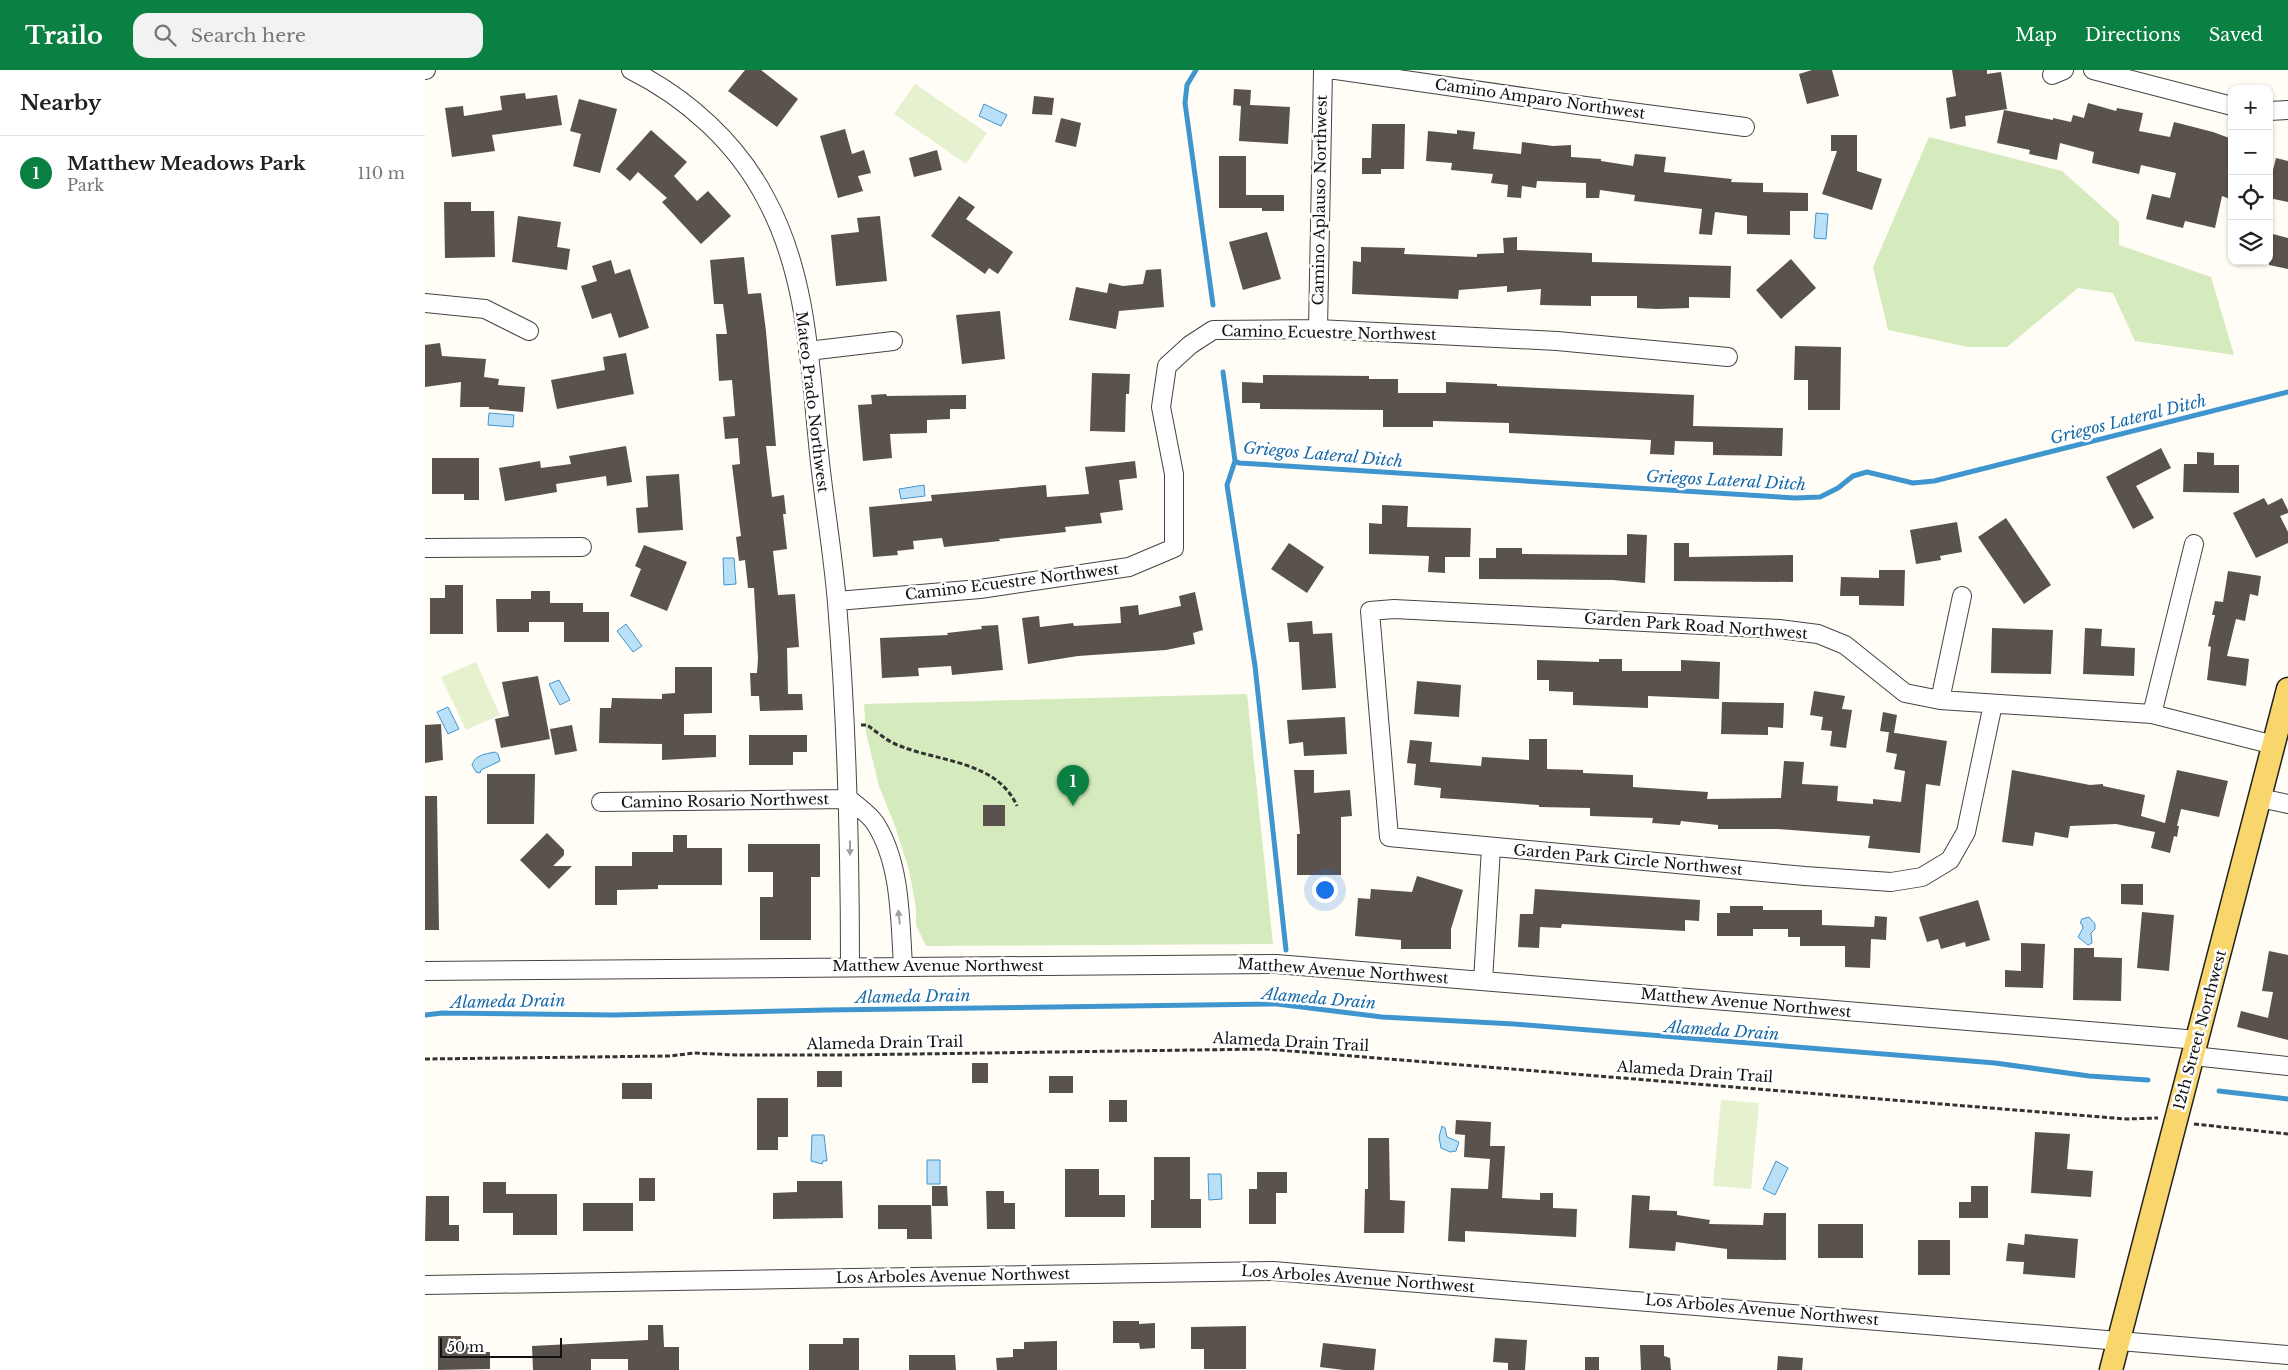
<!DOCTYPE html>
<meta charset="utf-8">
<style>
:root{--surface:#fff;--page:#f2f2f2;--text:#222;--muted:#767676;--line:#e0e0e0;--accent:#0b8043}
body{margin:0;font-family:"Libre Baskerville",serif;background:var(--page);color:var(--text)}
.controls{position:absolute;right:15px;top:15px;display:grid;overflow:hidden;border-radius:10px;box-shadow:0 1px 4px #0004}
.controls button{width:45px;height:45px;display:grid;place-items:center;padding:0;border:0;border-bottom:1px solid var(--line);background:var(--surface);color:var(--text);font:25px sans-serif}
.scale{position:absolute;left:15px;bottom:12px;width:122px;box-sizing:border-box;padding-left:5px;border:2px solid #111;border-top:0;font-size:14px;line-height:18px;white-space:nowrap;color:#111;-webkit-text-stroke:4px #fff;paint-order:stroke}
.you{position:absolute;left:899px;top:819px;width:18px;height:18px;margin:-12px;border:4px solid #fff;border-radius:50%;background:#1a73e8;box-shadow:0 0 0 8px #1a73e833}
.badge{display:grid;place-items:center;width:32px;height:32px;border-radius:50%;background:var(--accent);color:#fff;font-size:16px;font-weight:700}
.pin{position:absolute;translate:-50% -41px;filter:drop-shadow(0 1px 2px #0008)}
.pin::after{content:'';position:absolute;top:26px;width:18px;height:15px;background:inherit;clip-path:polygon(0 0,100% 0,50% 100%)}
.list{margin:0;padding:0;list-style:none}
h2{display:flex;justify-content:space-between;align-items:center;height:65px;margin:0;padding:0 20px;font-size:21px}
h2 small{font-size:16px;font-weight:400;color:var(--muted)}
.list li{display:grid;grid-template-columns:32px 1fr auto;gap:15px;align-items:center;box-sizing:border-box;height:75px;padding:0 20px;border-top:1px solid var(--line)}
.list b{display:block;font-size:19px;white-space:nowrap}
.list p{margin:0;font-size:16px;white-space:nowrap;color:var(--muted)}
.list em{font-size:16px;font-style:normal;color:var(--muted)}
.icon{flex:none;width:28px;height:28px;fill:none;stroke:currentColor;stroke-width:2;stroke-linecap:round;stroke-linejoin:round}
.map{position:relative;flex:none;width:1863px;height:1300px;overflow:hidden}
header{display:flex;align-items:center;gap:30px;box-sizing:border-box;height:70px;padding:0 25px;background:var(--accent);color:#fff}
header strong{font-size:24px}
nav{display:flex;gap:28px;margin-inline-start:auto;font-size:18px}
.search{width:350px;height:45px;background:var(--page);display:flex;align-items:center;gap:12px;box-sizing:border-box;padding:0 18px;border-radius:15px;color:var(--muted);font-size:19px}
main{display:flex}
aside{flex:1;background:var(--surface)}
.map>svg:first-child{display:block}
.green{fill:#d5ebbd}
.pitch{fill:#e6f2cf}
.water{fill:#b9e0f7;stroke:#3f96cf}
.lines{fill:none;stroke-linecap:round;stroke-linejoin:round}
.stream{stroke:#3f96cf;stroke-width:5}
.building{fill:#5a524d}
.minor-casing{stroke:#444;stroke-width:20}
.major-casing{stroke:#222;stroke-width:25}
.path{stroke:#333;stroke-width:3;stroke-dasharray:5 2.5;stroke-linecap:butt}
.minor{stroke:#fff;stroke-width:18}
.major{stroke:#f9d66b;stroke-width:22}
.oneway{fill:#a0a0a0}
.labels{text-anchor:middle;stroke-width:5;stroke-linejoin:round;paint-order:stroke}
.street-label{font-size:15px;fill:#111;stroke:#fff}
.water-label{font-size:16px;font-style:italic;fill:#1768a6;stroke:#fff}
</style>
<header>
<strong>Trailo</strong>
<div class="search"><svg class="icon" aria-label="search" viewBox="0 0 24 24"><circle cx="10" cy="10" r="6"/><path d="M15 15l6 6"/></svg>Search here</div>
<nav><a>Map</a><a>Directions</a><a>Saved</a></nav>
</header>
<main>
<aside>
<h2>Nearby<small></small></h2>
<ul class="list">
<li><span class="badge">1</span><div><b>Matthew Meadows Park</b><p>Park</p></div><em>110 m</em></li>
</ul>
</aside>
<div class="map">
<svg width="1863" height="1300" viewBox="0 0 1863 1300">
<rect width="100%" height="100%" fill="#fffdf5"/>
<path class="green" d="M1504,67L1637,101L1694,152V175L1786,207L1809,285L1710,271L1688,223L1653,218L1582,277H1543L1463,260L1448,197Z
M822,624L848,874L501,876L491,855V838L484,800L470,756L454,716L441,663L439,634Z"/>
<path class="pitch" d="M490,14L562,63L541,94L469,44Z
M51,592L75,645L41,660L16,607Z
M1296,1030L1334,1033L1326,1119L1288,1116Z"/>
<path class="water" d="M559,34L582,45L576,56L554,46Z
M1391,143L1403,144L1401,169L1389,168Z
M64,343L89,345L88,357L63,355Z
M499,415L500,426L476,429L474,419Z
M298,488H309L311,514L299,515Z
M201,554L217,576L208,582L192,561Z
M134,610L145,630L135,635L124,614Z
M23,637L34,659L23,664L12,642Z
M70,682L73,684L75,691L56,700L55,703L51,702L47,695C50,685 60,684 70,682Z
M1664,847L1670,854V859L1666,863L1667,873L1663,875L1653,867L1658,858L1657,854L1655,853L1657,849Z
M1017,1056L1020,1058L1022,1067L1034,1072L1031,1081L1025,1082L1016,1078L1014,1067Z
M387,1065H399L402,1091H398L397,1094L386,1091Z
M502,1090H515V1114H502Z
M1351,1091L1363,1098L1350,1125L1338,1119Z
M783,1104H796L797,1129L784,1130Z"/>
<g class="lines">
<path class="stream" d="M771,0L762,15L760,33L788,235
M798,302L810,391L814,393L1370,428L1395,427L1413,418L1428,406L1442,402L1488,413L1509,411L1863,322
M810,391L802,415L830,596L861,880
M0,945L17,943L189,945L401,940L852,934L957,947L1089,954L1570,993L1664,1006L1723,1010
M1794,1021L1863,1029"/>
</g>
<path class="building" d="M320,0H336L373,29L352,57L303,21Z
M1387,0H1407L1414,26L1382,34L1374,4Z
M1527,0H1562V4L1576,2L1582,39L1540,46L1541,56L1525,59L1521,28L1531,26Z
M809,19L826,20L825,35L865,37L863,74L814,71L816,36L808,35Z
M100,23L101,29L132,25L137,55L67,65L70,81L27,87L20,38L38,36L39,46L77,40L75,26Z
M609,26L629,28L627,45L607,44Z
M154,29L192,39L175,103L148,96L156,64L145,61Z
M1663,33L1691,41L1692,38L1718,43L1714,61L1745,67L1749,52L1788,62L1807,69V130L1797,126L1790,158L1760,151L1758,158L1721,149L1727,124L1745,128L1751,103L1716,95L1714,104L1667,93L1669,82L1635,73L1632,90L1604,84L1605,80L1572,73L1579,40L1628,50V48L1646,52L1648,45L1659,48Z
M636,48L656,53L651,77L630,72Z
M947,54H980L979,99H956V104H937V88H946Z
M420,59L427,84L439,80L446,103L433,106L438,121L413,128L395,66Z
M226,60L262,92L249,106L272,131L283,121L306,146L276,174L237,132L242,128L213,102L205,111L191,99Z
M1032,60L1050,62L1048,79L1096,84L1097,72L1128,76L1146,75V87L1176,89V91L1208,96L1210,84L1241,87L1239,102L1307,109L1306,112L1338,113V122L1383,123V141H1365V165L1322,164V146L1290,142L1287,165L1274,164L1277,139L1209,131L1210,125L1175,120L1174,128H1161V113L1112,111L1111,118L1097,116L1096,128L1082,127L1083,115L1066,113L1068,104L1026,100L1027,93L1001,91L1003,61L1032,64Z
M1406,65H1432V101L1457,109L1447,140L1397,124L1412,81H1406Z
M512,80L517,100L489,107L484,88Z
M794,86H821V125H859V141H837V138H794Z
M1851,88L1863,91V132L1844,128V116Z
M534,126L550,137L541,149L588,182L573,204L564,198L560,204L506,166Z
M19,132H46V141H69L70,187L20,188Z
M93,146L136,152L132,177L145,179L142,200L87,192Z
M455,146L462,211L411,216L406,165L434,162L432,148Z
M842,162L856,209L818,220L804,172Z
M1844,163L1863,168V199L1844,195Z
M1092,167V180L1167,183V192L1306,196L1305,228L1264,227V238L1232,239L1212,238V226H1166V236L1115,235L1116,219L1082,222V216L1034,220L1033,229L927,224L928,191L936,192V177L980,178L979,184L1052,187V184L1079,183L1078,168Z
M319,187L323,224L336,223L341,261L351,376H341L347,427L359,425L361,444H358L362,479L348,481L353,525L370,524L374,577L362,578L363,624H377L378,640L335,641L334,626H326L325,603H332L333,588L329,518H323L320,490L314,491L311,467L316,466L307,395L315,394L313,368L300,369L298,347L310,346L307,310L294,311L291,264H302L298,234H289L285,190Z
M1366,189L1391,218L1356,249L1331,220Z
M186,190L190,204L205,199L224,258L194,268L186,243L167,249L156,216L172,211L167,196Z
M736,199L739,237L694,241L691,259L644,250L651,217L682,223L684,213L698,216L718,214L721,200Z
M575,241L580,289L537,294L531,245Z
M15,273L17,286L61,289L59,307L74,309L73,315L100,317L98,342L64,339V337H35L36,312L0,317V275Z
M1370,276L1416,277L1415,340H1383V310H1369Z
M201,283L209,324L132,339L126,310L180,300L178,287Z
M667,303L705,304L704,324H701L700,362L665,361Z
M838,305L944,306V309H973V323H1021V312L1072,314V316L1269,325L1268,356L1358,358L1357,386L1288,385V372L1250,371L1249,385L1225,384L1226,370L1084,363V353L1008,351V357H958V340L835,339V333H817V312L838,313Z
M461,324L462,326L541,325V339H525V349L502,350V363L465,364L467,388L438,391L433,335L447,334L446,325Z
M201,376L207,412L182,416L181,406L131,414L132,422L80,431L74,398L115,391L116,398L146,394L144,386Z
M1736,378L1746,398L1711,416L1729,448L1708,459L1681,407Z
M1772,382L1789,383V395H1814V423L1758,422L1759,394H1772Z
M7,388H54V430H39V424H7Z
M710,391L712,408L694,410L698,440L675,443L677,453L640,457L641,462L574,469L575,471L519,477L517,468L488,471L489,479L472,481L473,485L448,487L444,437L507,431L506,425L621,415L622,427L664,424L660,397Z
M254,404L258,460L213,463L211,438L223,437L221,406Z
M1839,428L1843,435L1857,428L1863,440V443L1855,446L1863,462V473L1831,488L1808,443Z
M957,435L983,436L982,457L1046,458L1045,487H1020V503L1003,502L1004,486L944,484V453L957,454Z
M1581,448L1626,515L1599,534L1553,467Z
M1532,452L1537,482L1515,486L1516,490L1491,494L1485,460Z
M1202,464L1222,465L1220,513L1188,510L1054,509V488H1071V478H1097V484L1202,485Z
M864,473L899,497L882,523L846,499Z
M1249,473H1264V487L1368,485V512L1249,511Z
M219,475L262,492L242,541L205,526L216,499L210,496Z
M1454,500H1480L1479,536L1434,535V526H1415L1416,507L1454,508Z
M1803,501L1836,506L1833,526L1825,524L1820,551L1811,549L1802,586L1824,589L1821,616L1782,610L1786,577L1783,576L1790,545H1787L1790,531L1798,532Z
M20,515H38V564H5V528H20Z
M106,521H125V533H158V542H184V572H139V552H104V562H72L71,529H106Z
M770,522L778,560L768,563L770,574L741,580L653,586L603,594L597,548L614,546L615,557L648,553L649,556L696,553L695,537L713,535L714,545L756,536L754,526Z
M887,551L888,564L907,563L911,618L877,620L874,572H864L862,553Z
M573,555L578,600L527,605L526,596L493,598L494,606L457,608L455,568L523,565L522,563L557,559L556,556Z
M1567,558L1628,560L1626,604L1566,603Z
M1660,558L1677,559L1676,576L1710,578L1709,606L1658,604Z
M1174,589H1197V601H1256V590L1295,592L1294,629L1223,626V638L1148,635V622L1124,621V610H1112V590L1174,592Z
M250,597H287V643L259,644V665H291V687L237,690V674L174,673L175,638H186L187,628L237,629V624L250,623Z
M113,606L125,669L76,678L70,649L84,646L77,612Z
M992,611L1036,615L1034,647L989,644Z
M1389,621L1420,626L1417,639L1427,640L1421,678L1405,676L1407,661L1396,660L1398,647L1385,645Z
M1297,632L1359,633L1358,658L1343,657V665L1296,664Z
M1458,642L1472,645L1469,663L1455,661Z
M920,647L922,684L879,686L878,672L864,674L862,650Z
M16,654L18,690L0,693V655Z
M147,655L152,681L130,685L125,659Z
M1464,662L1522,671L1515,716L1501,714L1495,783L1443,778L1445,766L1353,759H1293V755L1256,751L1255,755L1227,753L1228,748L1165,746V738L1114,737V735L1015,728L1016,718L989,715L991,694L982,693L985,670L1007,672L1005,692L1056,696L1057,687L1104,690V669H1122V699L1158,700V703L1208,705V717L1283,722L1282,729L1356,728L1359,691L1379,692L1377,714L1413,716L1412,731L1448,734V729L1476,732L1480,701L1469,699L1472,684L1461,682Z
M324,665H382V682H368V695H324Z
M869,700H889V723L925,720L927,746L916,747V805H872V764H875Z
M1587,700L1665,715L1678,714V716L1720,725L1716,746L1740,753L1752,700L1803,711L1794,747L1756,739L1752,756H1754L1752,767L1749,766L1745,783L1726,778L1730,762L1691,754L1645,756L1643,768L1610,762L1608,776L1577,772Z
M62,704H110L109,754H62Z
M0,726H12L14,860H0Z
M558,735H580V756H558Z
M122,763L139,780V785L128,796H147L124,819L95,790Z
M248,765H262V778H297V815H233V819L192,820V835H170V796H207V782H248Z
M323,774H395V807H386V870H335V827H348V802H323Z
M992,806L1038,820L1026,859V879H976V870L930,866L933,828L945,829L946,819L987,822Z
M1696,814H1718V835L1696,834Z
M1110,819L1275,830L1274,851L1260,850V861L1137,854L1136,858L1115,857L1114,878L1093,877L1095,844H1108Z
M1553,830L1565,870L1541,877L1540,872L1516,879L1513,869L1502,872L1494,847Z
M1305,836H1338V840H1397V855L1449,857L1450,846L1462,847L1461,870L1446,869L1445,898L1420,897V876H1375V867H1363V859H1328V866H1292V843H1305Z
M1717,842L1749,845L1744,901L1712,898Z
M1596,873L1620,874L1618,918L1580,917V900L1596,901Z
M1649,878H1669V887L1697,888L1696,931L1648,930Z
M1844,881L1863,885V970L1812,957L1816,941L1843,948L1848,922L1837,921Z
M547,993H563V1013H547Z
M392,1001H417V1017H392Z
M624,1006H648V1023H624Z
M197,1013H227V1029H197Z
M332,1028H363V1067H353V1080H332Z
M684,1030H702V1052H684Z
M1031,1050L1066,1052L1065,1076H1080L1077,1128L1115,1130V1123H1128V1138L1152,1139L1151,1167L1040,1161V1172L1023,1171L1026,1118L1063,1119L1065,1089L1039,1087L1040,1065L1030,1064Z
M1610,1062L1645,1064L1642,1099L1668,1101L1666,1127L1606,1123Z
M943,1068H964L965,1130L980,1131L979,1163H939L940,1119H943Z
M729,1087H765V1129H776V1158H726V1130H729Z
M640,1099H674V1125H700V1147H640Z
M832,1102H862V1123H851V1154H824V1119H832Z
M214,1108H230V1131H214Z
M372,1111H417L418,1148L348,1149V1123L372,1122Z
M58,1112H81V1124H132V1165H88V1143H58Z
M507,1116H522L523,1136H507Z
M1546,1116H1563V1148H1534V1132H1546Z
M561,1121H579V1133H590V1159H562Z
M1207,1125L1225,1126L1224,1140L1252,1141V1145L1285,1150L1284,1154L1338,1155L1339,1143H1361V1190L1302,1189V1179L1251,1172L1250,1181L1204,1178Z
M1,1126H24V1155H34V1171H0Z
M158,1133H208V1161H158Z
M453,1135H506L507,1169H482V1159H453Z
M1393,1154H1438V1188H1393Z
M1600,1164L1653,1169L1650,1208L1598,1204L1599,1192L1581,1191L1583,1173L1599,1175Z
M1493,1170H1525V1205H1493Z
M688,1251H714V1254L730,1253V1278L715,1279L714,1273H688Z
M223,1255H238L239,1277H254V1300H203V1289H166V1300H108L107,1276L223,1270Z
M821,1256V1299H779V1279H766V1257Z
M13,1266H36V1274H48V1282H65V1299L13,1300Z
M418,1268H434V1300H384V1274H418Z
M1070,1268L1102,1270L1100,1300H1083V1293L1068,1292Z
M632,1271V1300H572L571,1288L588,1287V1279H599V1272Z
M898,1273L951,1279L949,1300H919L895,1297Z
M1215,1275H1239V1286L1245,1288L1246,1300H1216Z
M484,1285H530L531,1300H484Z
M1353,1286L1378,1288L1377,1300H1352Z
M1160,1287H1174V1300H1160Z"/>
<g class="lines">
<defs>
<path id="minor" d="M0,0H1
M206,0C262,28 312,73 341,129C383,206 385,299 394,383C399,433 408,483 412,533C422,654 425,775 425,896
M911,0L1160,36L1320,57
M1668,0L1807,36
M1627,5L1639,0
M1844,41L1863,40
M0,233L60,239L104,261
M893,259L898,0
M383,281L468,271
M0,478L157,477
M412,531L555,519L704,497L749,478V404L736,337L742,296L765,275L788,260L893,259L1132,271L1303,287
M1515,630L1537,526
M1568,634L1541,762L1525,790L1497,807L1466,812L1380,806L964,767L945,541L969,539L1354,559L1393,564L1420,575L1480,623L1515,630L1727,644L1849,675
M1727,644L1769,474
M1835,728L1863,734
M424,729C432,736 444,744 450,753C476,793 475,849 478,896
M176,732L424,729
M0,901L851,894L1773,970
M1058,911L1066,778
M1768,986L1863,996
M0,1215L848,1201L1863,1285"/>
<path id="major" d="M1686,1300L1863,619"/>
</defs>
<use href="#minor" class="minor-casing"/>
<use href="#major" class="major-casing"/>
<path class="path" d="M436,655H442C452,662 463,672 475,676C515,692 572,691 592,736
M0,989L245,986L269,983L311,985H420L841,979L1701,1049L1733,1048
M1769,1054L1863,1064"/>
<use href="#minor" class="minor"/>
<use href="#major" class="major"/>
</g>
<defs><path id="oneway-solid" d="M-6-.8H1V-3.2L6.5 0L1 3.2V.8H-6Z" transform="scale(1.25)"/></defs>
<g class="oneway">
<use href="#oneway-solid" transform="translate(425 778) rotate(90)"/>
<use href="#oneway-solid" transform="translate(474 847) rotate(-97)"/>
</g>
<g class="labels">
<g class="street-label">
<text transform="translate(1115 29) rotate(8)" y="5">Camino Amparo Northwest</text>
<text transform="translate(895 130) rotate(-89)" y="5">Camino Aplauso Northwest</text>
<text transform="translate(904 263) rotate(1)" y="5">Camino Ecuestre Northwest</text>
<text transform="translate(387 332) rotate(83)" y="5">Mateo Prado Northwest</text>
<text transform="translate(587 512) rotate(-7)" y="5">Camino Ecuestre Northwest</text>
<text transform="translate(1271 556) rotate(4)" y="5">Garden Park Road Northwest</text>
<text transform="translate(300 731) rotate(-1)" y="5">Camino Rosario Northwest</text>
<text transform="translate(1203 790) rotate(5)" y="5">Garden Park Circle Northwest</text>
<text x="513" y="901">Matthew Avenue Northwest</text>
<text transform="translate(918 901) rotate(4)" y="5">Matthew Avenue Northwest</text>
<text transform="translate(1321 933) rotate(5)" y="5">Matthew Avenue Northwest</text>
<text transform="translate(1775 960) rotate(-75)" y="5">12th Street Northwest</text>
<text transform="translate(866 972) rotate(3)" y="5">Alameda Drain Trail</text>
<text transform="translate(460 973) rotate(-1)" y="5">Alameda Drain Trail</text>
<text transform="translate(1270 1002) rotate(4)" y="5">Alameda Drain Trail</text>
<text transform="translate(528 1206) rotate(-1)" y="5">Los Arboles Avenue Northwest</text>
<text transform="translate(933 1209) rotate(4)" y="5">Los Arboles Avenue Northwest</text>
<text transform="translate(1337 1240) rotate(5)" y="5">Los Arboles Avenue Northwest</text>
</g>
<g class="water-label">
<text transform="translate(1703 349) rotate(-14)" y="6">Griegos Lateral Ditch</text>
<text transform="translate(898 384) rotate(5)" y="6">Griegos Lateral Ditch</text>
<text transform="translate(1301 410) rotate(3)" y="6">Griegos Lateral Ditch</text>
<text transform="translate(488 926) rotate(-1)" y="6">Alameda Drain</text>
<text transform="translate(894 928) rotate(5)" y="6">Alameda Drain</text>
<text transform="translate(83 931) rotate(-1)" y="6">Alameda Drain</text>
<text transform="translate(1297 960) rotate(4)" y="6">Alameda Drain</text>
</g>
</g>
</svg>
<div class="controls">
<button>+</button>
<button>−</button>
<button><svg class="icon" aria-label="locate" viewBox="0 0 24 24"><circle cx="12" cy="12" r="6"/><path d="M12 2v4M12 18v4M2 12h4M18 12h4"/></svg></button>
<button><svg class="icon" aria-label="layers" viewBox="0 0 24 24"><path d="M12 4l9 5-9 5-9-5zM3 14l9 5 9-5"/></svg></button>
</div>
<div class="scale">50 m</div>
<div class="you"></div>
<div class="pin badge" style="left:648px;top:736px">1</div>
</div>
</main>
